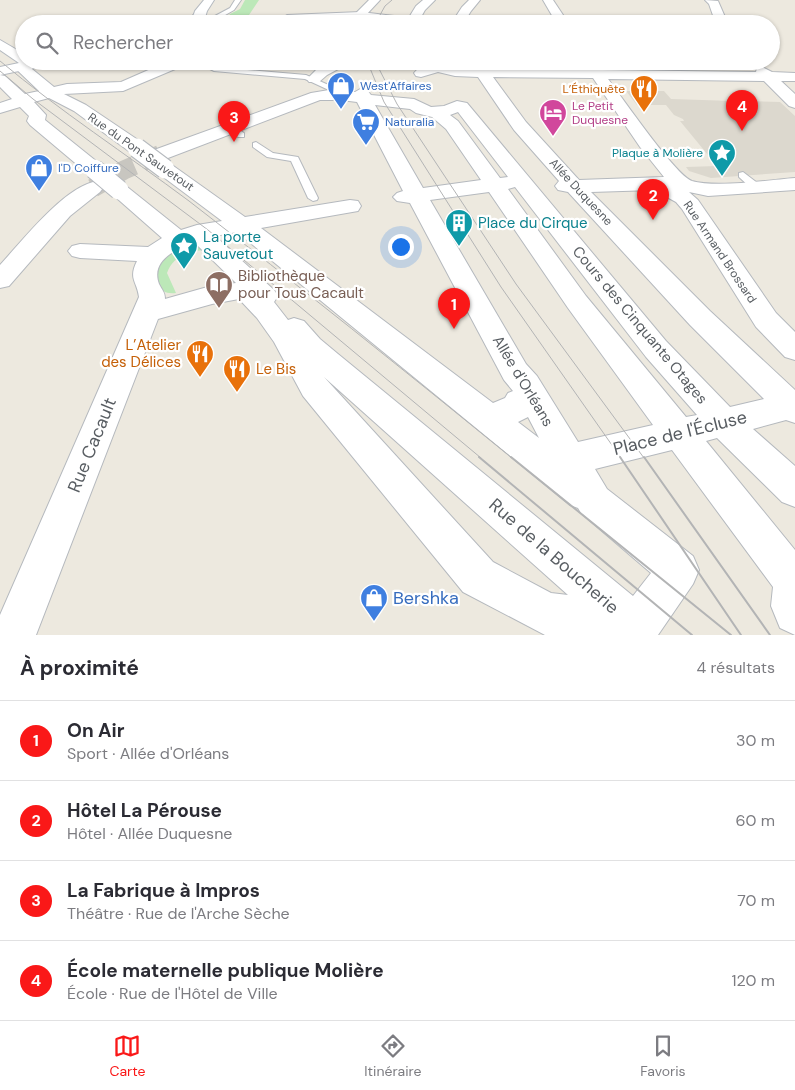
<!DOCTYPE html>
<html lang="fr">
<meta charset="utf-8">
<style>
:root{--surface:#fff;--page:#f7f7f7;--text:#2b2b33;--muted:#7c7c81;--line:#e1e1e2;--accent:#fa1818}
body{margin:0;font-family:"DM Sans",sans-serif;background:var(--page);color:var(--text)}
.you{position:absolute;left:400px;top:246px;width:18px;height:18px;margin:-12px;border:4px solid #fff;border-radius:50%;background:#1a73e8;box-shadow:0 0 0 8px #1a73e833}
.badge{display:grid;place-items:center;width:32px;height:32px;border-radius:50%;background:var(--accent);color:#fff;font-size:16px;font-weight:700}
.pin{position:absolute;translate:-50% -41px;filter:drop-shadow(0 1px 2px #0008)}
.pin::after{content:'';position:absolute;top:26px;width:18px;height:15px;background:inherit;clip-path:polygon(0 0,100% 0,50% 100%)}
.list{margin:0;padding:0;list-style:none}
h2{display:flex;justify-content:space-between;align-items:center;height:65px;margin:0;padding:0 20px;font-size:21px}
h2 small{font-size:16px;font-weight:400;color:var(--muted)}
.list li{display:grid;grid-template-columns:32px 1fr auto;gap:15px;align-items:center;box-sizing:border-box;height:80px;padding:0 20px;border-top:1px solid var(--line)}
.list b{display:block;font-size:19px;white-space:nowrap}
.list p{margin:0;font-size:16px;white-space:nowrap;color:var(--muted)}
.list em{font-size:16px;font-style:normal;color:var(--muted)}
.icon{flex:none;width:28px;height:28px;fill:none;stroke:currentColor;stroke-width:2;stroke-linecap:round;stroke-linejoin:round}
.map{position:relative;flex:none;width:795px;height:635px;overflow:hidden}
.search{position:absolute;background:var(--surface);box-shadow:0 1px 4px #0004;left:15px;right:15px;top:15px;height:55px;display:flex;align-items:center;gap:12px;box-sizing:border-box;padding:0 18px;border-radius:28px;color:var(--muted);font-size:19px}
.sheet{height:385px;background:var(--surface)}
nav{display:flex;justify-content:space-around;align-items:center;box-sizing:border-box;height:70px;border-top:1px solid var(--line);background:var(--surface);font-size:14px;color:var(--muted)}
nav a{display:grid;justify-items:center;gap:2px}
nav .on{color:var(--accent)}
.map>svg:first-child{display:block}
.education{fill:#dcd8ce}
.green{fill:#bce8b8}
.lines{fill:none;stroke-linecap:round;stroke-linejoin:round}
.street-tunnel{stroke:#c8c6c0;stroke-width:19;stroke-dasharray:19 9;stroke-linecap:butt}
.lane-casing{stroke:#b5b9be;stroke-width:2}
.street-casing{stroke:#b5b9be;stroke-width:2}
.secondary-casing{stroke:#b5bac0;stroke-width:2}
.lane{fill:#fff;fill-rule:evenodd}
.street{fill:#fff;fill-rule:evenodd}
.secondary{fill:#fff;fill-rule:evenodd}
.tram-far1{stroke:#b3b4b5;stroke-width:1}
.tram{stroke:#b3b4b5;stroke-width:2}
.street-bridge-casing{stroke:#b5b9be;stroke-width:21;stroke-linecap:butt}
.street-bridge{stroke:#fff;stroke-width:19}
.labels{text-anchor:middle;stroke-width:4.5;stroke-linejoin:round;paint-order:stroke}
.far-shop-label{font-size:12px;fill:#366cbe;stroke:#fff;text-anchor:start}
.far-food-label{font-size:12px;fill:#c56008;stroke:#fff;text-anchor:end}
.far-hotel-label{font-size:12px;fill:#b23c85;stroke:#fff;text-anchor:start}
.far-street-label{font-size:12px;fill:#585d62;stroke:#fff}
.far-culture-label{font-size:12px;fill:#0d838f;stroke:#fff;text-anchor:end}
.culture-label{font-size:15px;fill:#0d838f;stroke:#fff;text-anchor:start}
.education-label{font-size:15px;fill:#785e54;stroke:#fff;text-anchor:start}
.street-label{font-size:15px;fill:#585d62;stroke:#fff}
.food-label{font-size:15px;fill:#c56008;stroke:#fff;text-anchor:end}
.near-street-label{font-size:18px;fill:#585d62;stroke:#fff}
.near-shop-label{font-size:18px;fill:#366cbe;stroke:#fff;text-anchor:start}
</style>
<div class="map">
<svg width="795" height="635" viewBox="0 0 795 635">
<rect width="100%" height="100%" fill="#ede9df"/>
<path class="education" d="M626,91H664L671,99L733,101L731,98H739L742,101L780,102L795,116V172L711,178L689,171L686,167L717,166L680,121H684L683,119L674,115L666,105H637Z"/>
<path class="green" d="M245,0H259L247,18H228L230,14L240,9Z
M195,236L206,250C189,251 173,256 167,273L176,293C157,295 158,282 151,268Z"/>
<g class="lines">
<path class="street-tunnel" d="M93,188L124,170L161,154"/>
<defs>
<path id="lane" d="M235,0H241L234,10L220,18L219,24H213L215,16L230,8Z
M361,12L394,16L391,18L361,16L287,19L284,17L287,15Z
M195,13L198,15L192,24H186Z
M211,67L306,75L351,95L344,97L305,79L214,71L210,69Z
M229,124L244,133V137H238L226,129V125Z
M256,142L273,153L298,157L318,198L317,200L313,201L308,198L291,161L267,157L253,147V143Z
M743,172L760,185L761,187L760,189H752L739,177V173Z"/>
<path id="street" d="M369,0H380L366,15L362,24H350L357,12Z
M423,0H435L425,10L417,24H405L416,6Z
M469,0H480L471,11L463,24H451L462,7Z
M543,0H553L569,24H557Z
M705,0L718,1L728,24H716L709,4Z
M24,61H34L36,64L32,69L54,87L67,84L121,82L169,61H189L187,64L123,91L64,94L86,105L144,144L146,148L144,152L137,154L130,152L74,111L49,98L34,102L46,115L45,120L101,165L104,169L101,173L94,175L87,173L30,125L27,121L29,116L20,107L0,113V103L12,99L0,87V75L5,76L25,94L39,91L16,69Z
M334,61H353L327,75L319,82H309L307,79L317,69Z
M464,61H481L490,68L587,70L583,61H595L602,70L756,72L757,68L762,67L772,72L795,73V81H781L795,94V108L789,106L764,81L608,79C622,97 675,175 692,181C716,188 769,180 795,178V190L708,196L689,192L698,200L776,313L795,332V360L785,357L756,327L682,209L676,202L654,190L591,192L710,311L795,390V423L786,420L753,429L795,466V507L782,502L717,438L706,441L795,550V635L780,628L771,606L773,587L672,450L595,469L607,489L693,556L699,570L693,584L658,635H545L463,592L303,396L274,342L257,318L239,299L212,304L158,319L36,635H0V615L139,297C137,281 128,279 137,261L80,258L72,256L68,251L72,246L80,244L148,247L162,238L112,194L109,190L112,186L119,184L126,186L181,230L197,225L222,221L158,173L155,169L158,165L165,163L172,165L245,217L350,200L358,201L361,206L358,211L261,228L493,403L505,398L508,393L513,391L504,380L410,203L397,201L393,197L397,193L403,191L357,102L341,100H320L168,158L161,160L154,158L152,154L154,150L311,93L329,90L355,92L362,88L367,90L371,95L414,99L431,107L444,106L457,101L467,103L666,341L730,407L764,399L690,325L568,192L558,190L555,186L559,181L514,130L478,77L455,76L438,72L421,77L416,76L414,73C426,57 456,68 473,68ZM493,77L593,78L640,147L664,177L579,180L526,122ZM375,105L410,109L416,113L432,117L446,129L481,180L423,188ZM458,112L461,116L508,177L500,178L458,121L450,115ZM515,187L646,357L697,415L686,417L586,296L508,189ZM489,192L568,308L653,425L578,442L537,376L526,364L430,200ZM237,232L570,505L578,508L581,513L651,573L633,596L338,354L320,339L304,321L294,318L288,320L274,302L278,296L274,290L215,236ZM194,242L236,283L211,286L165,299C165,292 162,290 159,284C150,260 177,249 194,242ZM324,377L568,595L551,593L493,562ZM528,417L539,438L518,422Z
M93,182L100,184L103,188L100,192L70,216L9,286L0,288V265C22,241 62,190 93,182Z"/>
<path id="secondary" d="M204,0H214L207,11L203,24H191L195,11Z
M0,40L24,54V61H54L52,64L0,75V67L19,63L0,50Z"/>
</defs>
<use href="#lane" class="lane-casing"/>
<use href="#street" class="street-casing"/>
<use href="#secondary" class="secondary-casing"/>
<use href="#lane" class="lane"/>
<use href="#street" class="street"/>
<use href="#secondary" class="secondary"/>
<path class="tram-far1" d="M375,24L385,6L392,0
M0,61C60,111 126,154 189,201C298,285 405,371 512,458
M367,61L384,102L501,287L621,458
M375,61L397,104L516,284L644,458
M0,71L33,99L208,230L481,458"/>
<path class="tram" d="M479,457L692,635
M511,457L731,635
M620,457L741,635
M644,457L770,635"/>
<defs>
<path id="street-bridge" d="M137,148L165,169
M94,169L119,190"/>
</defs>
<use href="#street-bridge" class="street-bridge-casing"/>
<use href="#street-bridge" class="street-bridge"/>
</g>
<defs>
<symbol id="shop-pin" viewBox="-11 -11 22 30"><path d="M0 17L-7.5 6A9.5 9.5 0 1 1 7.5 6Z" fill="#3f7fe0" stroke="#fff"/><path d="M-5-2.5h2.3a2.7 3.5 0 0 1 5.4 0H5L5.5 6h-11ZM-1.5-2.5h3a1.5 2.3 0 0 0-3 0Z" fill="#fff"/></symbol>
<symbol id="restaurant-pin" viewBox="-11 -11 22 30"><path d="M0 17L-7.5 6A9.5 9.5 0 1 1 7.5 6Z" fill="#e8710a" stroke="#fff"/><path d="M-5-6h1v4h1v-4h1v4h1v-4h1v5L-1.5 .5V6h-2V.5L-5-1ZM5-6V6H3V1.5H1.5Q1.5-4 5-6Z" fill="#fff"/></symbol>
<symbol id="hotel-pin" viewBox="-11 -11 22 30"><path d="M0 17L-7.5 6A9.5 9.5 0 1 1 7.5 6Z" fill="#d1479c" stroke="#fff"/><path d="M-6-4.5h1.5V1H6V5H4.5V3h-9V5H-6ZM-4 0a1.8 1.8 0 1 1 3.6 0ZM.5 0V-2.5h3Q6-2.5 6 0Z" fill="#fff"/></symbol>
<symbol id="supermarket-pin" viewBox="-11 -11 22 30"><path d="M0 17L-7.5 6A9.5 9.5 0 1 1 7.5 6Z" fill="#3f7fe0" stroke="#fff"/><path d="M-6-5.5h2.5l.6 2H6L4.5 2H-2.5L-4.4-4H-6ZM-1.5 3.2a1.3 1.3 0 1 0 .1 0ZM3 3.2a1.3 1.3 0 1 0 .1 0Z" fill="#fff"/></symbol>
<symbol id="sight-pin" viewBox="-11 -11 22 30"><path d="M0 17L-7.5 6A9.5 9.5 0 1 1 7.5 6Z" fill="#0f9aa8" stroke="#fff"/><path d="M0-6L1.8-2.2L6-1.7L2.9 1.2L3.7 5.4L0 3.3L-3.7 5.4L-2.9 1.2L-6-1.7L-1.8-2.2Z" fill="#fff"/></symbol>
<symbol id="building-pin" viewBox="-11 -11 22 30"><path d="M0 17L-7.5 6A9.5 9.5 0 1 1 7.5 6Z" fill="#0f9aa8" stroke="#fff"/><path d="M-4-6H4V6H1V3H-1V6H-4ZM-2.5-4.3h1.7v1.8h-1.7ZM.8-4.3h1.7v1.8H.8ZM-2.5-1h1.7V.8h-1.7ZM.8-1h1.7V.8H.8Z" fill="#fff"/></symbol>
<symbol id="library-pin" viewBox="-11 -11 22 30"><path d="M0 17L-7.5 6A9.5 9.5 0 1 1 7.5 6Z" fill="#8d6e63" stroke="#fff"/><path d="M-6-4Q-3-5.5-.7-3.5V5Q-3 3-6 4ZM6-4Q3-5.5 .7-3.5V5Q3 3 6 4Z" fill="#fff"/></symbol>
</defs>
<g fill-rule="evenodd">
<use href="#shop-pin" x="325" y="70" width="32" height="43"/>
<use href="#restaurant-pin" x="628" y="73" width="32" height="43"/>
<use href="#hotel-pin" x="537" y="97" width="32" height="43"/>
<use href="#supermarket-pin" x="350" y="106" width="32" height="43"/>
<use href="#sight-pin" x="706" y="137" width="32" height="43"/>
<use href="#shop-pin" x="23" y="152" width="32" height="43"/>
<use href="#building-pin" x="443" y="207" width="32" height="43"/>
<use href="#sight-pin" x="168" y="230" width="32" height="43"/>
<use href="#library-pin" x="203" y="269" width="32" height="43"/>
<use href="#restaurant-pin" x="184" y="338" width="32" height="43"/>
<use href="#restaurant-pin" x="221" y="353" width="32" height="43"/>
<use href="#shop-pin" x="358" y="582" width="32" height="43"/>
</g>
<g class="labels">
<g class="far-shop-label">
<text x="360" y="90">West'Affaires</text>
<text x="385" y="126">Naturalia</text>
<text x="58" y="172">I'D Coiffure</text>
</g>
<g class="far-food-label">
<text x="625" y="93">L’Éthiquête</text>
</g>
<g class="far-hotel-label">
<text x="572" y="110">Le Petit<tspan x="572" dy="14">Duquesne</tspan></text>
</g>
<g class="far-street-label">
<text transform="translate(141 152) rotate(35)" y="4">Rue du Pont Sauvetout</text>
<text transform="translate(581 192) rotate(47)" y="4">Allée Duquesne</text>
<text transform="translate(720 252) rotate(56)" y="4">Rue Armand Brossard</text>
</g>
<g class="far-culture-label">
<text x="703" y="157">Plaque à Molière</text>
</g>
<g class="culture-label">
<text x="478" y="228">Place du Cirque</text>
<text x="203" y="242">La porte<tspan x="203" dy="17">Sauvetout</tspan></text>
</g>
<g class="education-label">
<text x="238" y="281">Bibliothèque<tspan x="238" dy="17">pour Tous Cacault</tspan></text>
</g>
<g class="street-label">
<text transform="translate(640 325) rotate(50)" y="5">Cours des Cinquante Otages</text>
<text transform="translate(523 381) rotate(59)" y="5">Allée d'Orléans</text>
</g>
<g class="food-label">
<text x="181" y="350">L’Atelier<tspan x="181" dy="17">des Délices</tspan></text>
<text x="256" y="374" text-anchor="start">Le Bis</text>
</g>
<g class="near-street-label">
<text transform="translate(680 433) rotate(-14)" y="6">Place de l'Écluse</text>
<text transform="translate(92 445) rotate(-68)" y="6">Rue Cacault</text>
<text transform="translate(554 556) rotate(41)" y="6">Rue de la Boucherie</text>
</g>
<g class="near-shop-label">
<text x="393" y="604">Bershka</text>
</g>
</g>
</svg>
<div class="you"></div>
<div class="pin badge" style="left:454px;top:329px">1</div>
<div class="pin badge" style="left:653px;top:220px">2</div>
<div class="pin badge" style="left:234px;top:142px">3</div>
<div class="pin badge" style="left:742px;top:131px">4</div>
<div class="search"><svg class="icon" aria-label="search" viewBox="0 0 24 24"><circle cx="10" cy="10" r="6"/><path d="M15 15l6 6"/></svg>Rechercher</div>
</div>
<section class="sheet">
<h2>À proximité<small>4 résultats</small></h2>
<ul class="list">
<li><span class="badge">1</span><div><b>On Air</b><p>Sport · Allée d'Orléans</p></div><em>30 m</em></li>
<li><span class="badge">2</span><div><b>Hôtel La Pérouse</b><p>Hôtel · Allée Duquesne</p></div><em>60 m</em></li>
<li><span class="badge">3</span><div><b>La Fabrique à Impros</b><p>Théâtre · Rue de l'Arche Sèche</p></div><em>70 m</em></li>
<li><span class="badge">4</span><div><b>École maternelle publique Molière</b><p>École · Rue de l'Hôtel de Ville</p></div><em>120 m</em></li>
</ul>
</section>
<nav>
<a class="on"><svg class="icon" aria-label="map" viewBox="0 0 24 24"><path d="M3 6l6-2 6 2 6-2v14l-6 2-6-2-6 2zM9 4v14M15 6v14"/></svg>Carte</a>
<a><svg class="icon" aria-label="directions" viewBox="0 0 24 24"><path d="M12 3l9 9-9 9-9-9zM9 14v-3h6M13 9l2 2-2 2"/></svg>Itinéraire</a>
<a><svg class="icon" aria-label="saved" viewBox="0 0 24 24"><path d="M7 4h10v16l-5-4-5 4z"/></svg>Favoris</a>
</nav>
